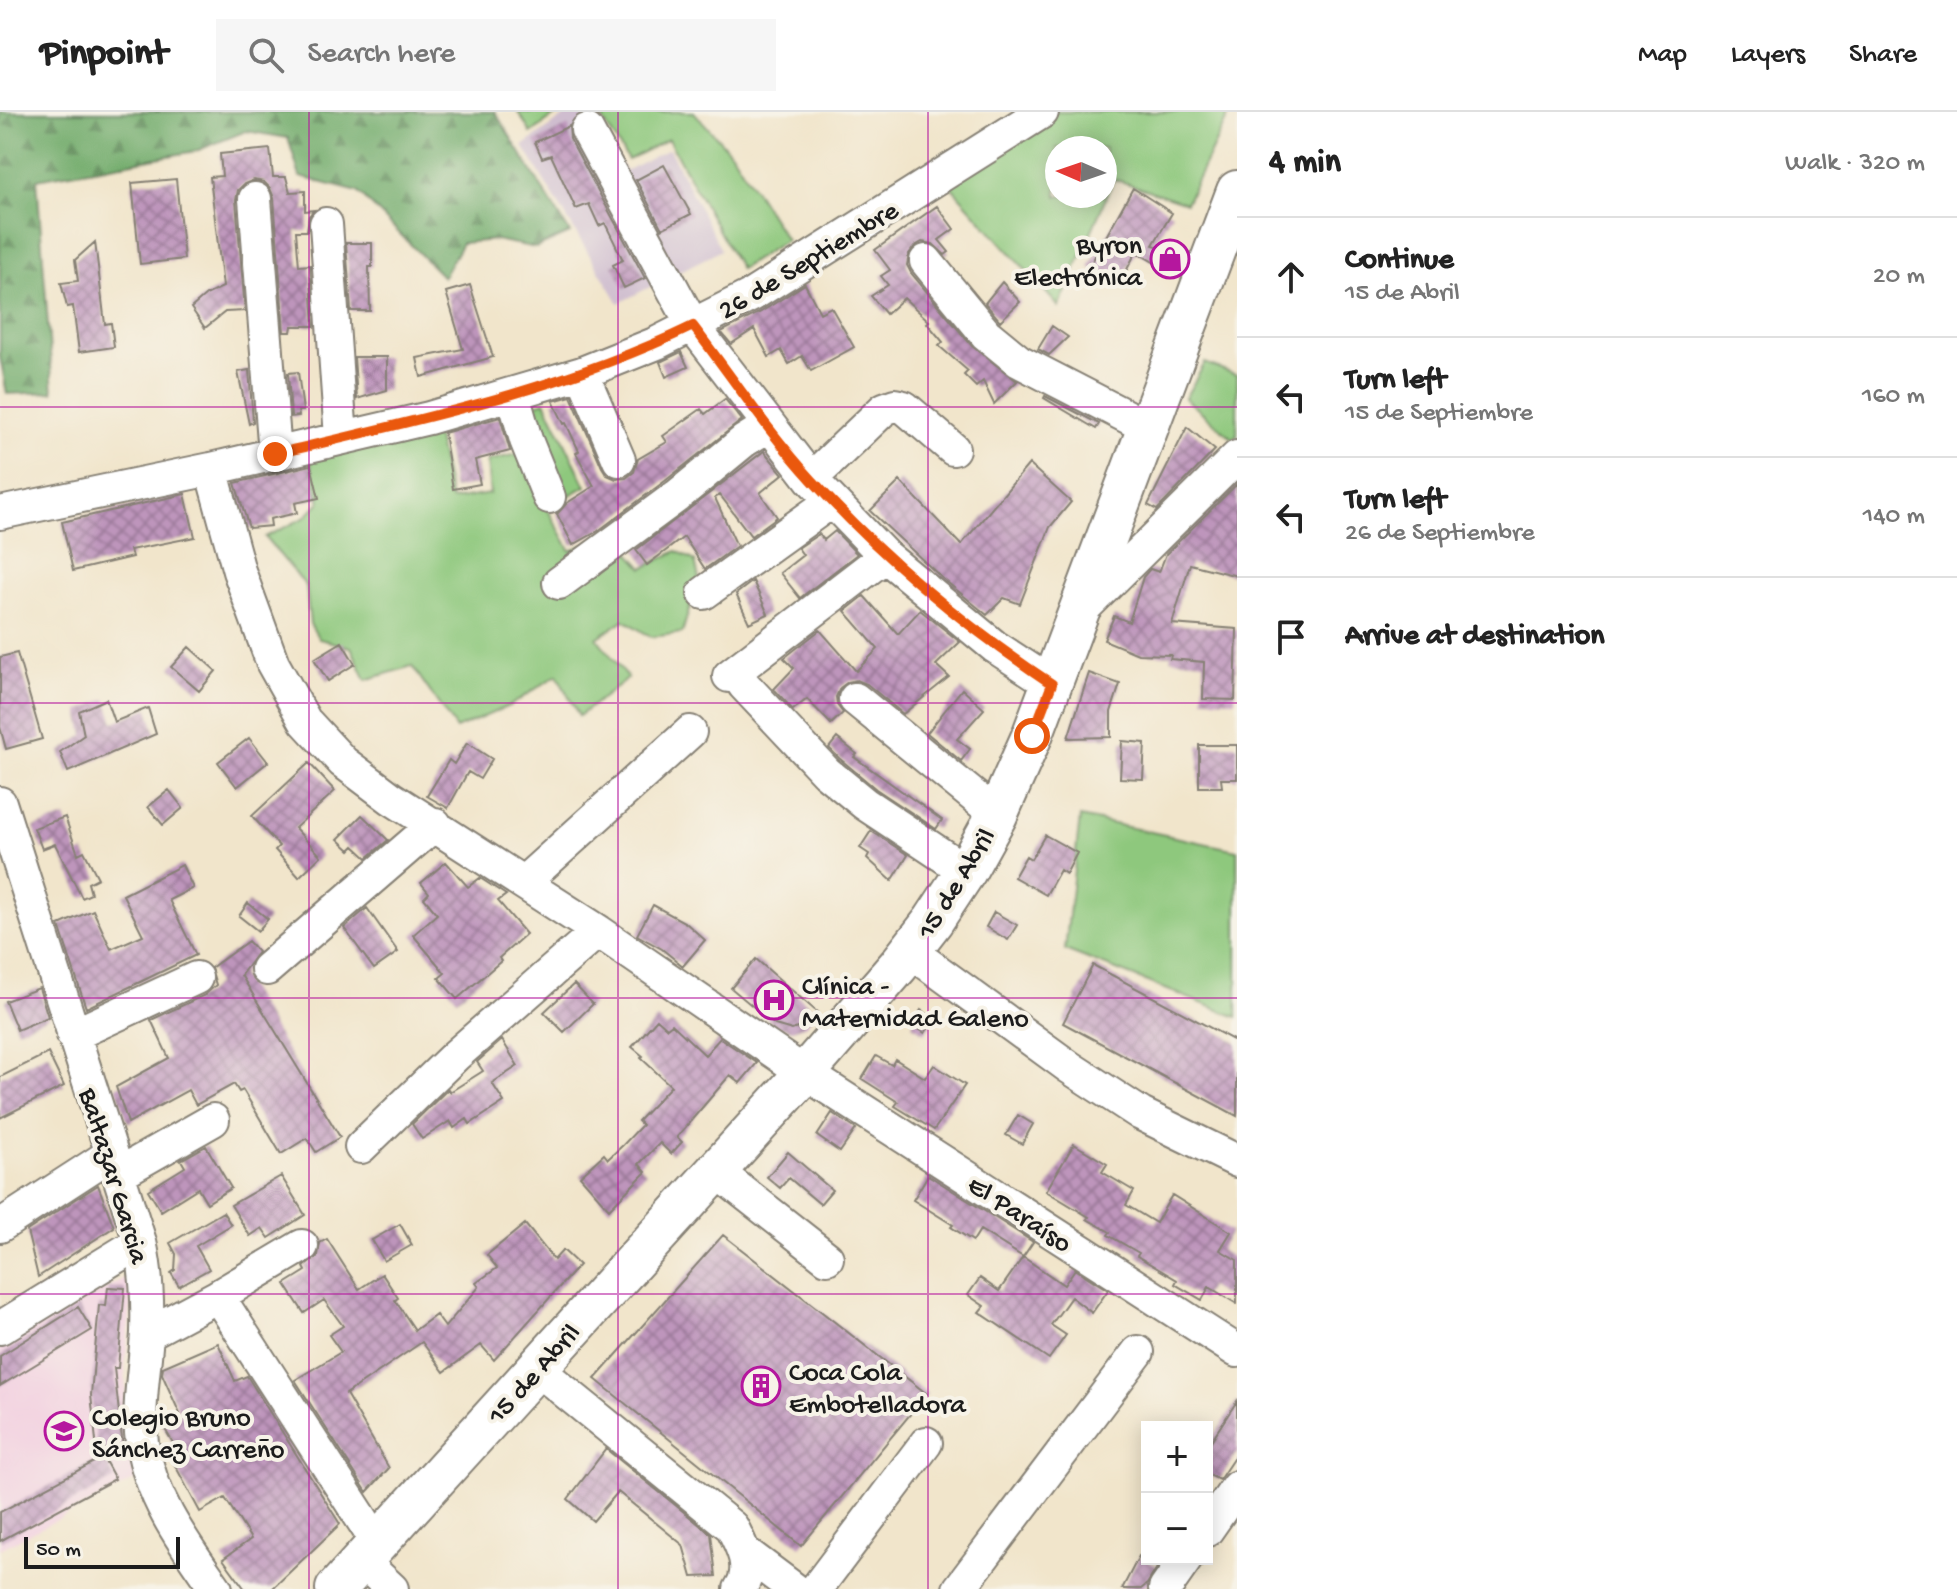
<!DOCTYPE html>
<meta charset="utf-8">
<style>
:root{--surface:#fff;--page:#f6f6f6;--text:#222;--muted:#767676;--line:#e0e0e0}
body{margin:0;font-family:"Gochi Hand",sans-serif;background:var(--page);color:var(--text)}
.controls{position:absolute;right:24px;bottom:24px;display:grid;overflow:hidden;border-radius:0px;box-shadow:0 4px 20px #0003}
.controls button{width:72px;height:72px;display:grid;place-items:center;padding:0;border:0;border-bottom:2px solid var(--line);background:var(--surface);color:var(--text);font:40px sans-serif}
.compass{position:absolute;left:1045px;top:24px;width:72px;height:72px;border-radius:50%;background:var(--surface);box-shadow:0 4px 20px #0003;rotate:272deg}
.scale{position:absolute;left:24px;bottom:20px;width:156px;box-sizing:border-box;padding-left:8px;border:4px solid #1c1c1c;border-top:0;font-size:22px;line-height:28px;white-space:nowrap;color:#1c1c1c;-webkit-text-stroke:6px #f7f3e8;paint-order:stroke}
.stop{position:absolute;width:24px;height:24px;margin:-18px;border:6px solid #ea580c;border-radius:50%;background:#fff}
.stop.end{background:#ea580c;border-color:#fff;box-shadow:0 2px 8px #0008}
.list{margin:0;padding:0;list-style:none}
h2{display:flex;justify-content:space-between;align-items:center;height:104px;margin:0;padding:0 32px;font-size:34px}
h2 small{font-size:26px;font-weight:400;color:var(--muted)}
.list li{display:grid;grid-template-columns:52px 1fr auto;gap:24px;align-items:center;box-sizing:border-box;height:120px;padding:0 32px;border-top:2px solid var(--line)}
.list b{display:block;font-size:30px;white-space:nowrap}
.list p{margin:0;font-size:26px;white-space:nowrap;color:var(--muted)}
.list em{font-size:26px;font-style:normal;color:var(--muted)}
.icon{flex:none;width:44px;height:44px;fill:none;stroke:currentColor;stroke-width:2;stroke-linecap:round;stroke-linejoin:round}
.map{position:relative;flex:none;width:1237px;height:1477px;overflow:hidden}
header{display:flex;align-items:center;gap:48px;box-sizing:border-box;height:112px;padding:0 40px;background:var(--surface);border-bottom:2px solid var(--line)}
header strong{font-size:38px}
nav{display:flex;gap:44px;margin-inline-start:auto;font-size:28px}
.search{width:560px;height:72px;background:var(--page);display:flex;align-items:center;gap:20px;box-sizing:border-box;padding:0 28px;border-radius:0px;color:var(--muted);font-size:30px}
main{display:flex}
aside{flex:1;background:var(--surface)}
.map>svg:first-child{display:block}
.built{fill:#f2cfe0}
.industrial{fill:#cfbdcf}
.green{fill:#8ec87d;stroke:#55724c;stroke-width:2;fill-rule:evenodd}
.forest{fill:url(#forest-firs);stroke:#476444;stroke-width:2}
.building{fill:url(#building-cross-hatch)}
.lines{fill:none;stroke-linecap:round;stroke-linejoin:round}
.minor-casing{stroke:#868074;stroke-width:36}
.major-casing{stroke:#868074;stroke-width:44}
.minor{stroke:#fff;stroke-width:32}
.major{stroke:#fff;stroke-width:40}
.route{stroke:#ea580c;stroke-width:10}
.grid{fill:none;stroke:#b5179e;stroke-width:2;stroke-opacity:0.55}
.labels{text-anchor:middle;stroke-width:8;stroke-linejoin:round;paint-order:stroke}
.poi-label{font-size:28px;fill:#1c1c1c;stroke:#f7f3e8;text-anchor:start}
.street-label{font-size:28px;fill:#1c1c1c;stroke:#f7f3e8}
</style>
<header>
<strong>Pinpoint</strong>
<div class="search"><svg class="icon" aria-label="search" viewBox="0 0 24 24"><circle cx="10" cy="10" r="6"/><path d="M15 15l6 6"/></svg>Search here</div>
<nav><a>Map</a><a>Layers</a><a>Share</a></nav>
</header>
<main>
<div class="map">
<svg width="1237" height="1477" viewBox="0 0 1237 1477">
<defs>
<pattern id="forest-firs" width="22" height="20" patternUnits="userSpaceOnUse" patternTransform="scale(2)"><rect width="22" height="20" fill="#72ac6c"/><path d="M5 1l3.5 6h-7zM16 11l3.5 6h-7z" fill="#5d8b58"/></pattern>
<pattern id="building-cross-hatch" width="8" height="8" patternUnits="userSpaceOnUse" patternTransform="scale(2)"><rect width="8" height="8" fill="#be95bc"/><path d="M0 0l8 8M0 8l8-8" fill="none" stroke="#9a7998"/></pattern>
</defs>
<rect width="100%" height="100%" fill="#f7f3e8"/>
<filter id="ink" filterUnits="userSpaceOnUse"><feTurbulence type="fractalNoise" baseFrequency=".0125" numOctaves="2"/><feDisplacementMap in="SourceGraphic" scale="16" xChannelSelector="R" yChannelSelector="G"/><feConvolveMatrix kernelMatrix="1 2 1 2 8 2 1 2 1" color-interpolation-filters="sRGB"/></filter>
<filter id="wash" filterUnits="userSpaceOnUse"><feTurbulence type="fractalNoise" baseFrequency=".006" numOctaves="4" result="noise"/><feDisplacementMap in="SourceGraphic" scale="32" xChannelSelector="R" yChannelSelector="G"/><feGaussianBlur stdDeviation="1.8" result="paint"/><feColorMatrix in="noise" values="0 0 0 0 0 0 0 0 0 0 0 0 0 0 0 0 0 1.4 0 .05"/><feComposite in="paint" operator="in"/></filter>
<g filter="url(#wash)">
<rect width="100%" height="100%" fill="#f1e5cb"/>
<path class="built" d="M134,1161L125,1255L126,1296L137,1367L0,1437V1233Z"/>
<path class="industrial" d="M571,0H593L625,59L669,37L721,138L619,191L523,34Z"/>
<path class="green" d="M518,0H560L531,21Z
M598,0H694L733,43L786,128L740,157L668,27L628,48Z
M1025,0H1230L1186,91L1114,67L1059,195L937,59ZM1057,36H1105V84H1057Z
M1205,251L1237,263V323L1233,327L1185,286Z
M545,289L586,374L547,396L571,439L610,419L643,456L677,439L695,449L701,475L689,498L682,521L651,525L624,508L597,526L628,566L579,604L557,563L511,593L456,617L412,554L366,568L351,535L319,527L310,512L306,474L265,425L304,406L320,390L310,348L435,317L451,388L490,382L487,349L527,340L528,294Z
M1080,705L1237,738V905L1065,838Z"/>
<path class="forest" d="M0,0H495L570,121L536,136L495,128L462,131L443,165L358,80L300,65L288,26L246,19L196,39L37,67L53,280L7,282L0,244Z"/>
<g id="blocks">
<path class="building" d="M569,14L570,27L645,166L624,176L613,153L623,148L605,111L599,114L589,92L576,97L551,43L542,46L535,30Z
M270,37L273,65H286L290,80L305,79V99L314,98L309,104L307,119H296L299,154L310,153L314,214H292L291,220H284L274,86L270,76L264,70L254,68L244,72L238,78L236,88L245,199L225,200L205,216L191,196L206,183L223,175L210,65L222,64L220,42Z
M664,53L691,102L662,117L636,68Z
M176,67L184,147L140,152L132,71Z
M1133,76L1172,101L1153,133L1184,142L1176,163L1136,140L1120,171L1089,155Z
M937,94L954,117L939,128L949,140L945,143L933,132L922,130L915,134L909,142L907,153L911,161L972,234L1017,269L994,292L983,269L976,275L964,263L968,259L939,234L943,230L927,211L929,209L904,186L886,202L871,184L888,173L881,164L890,158L875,138Z
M95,130L105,212L111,211L114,235L79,240L73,194L67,195L61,171L78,169L75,148Z
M346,131H372V155H369L370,199H351Z
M1002,170L1020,190L1000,209L985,191Z
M805,172L820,201L831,195L854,235L811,259L802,244L789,252L781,238L769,245L754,217L731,232L721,220L761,200Z
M470,173L493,245L421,265L417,246L463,237L446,180Z
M1052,214L1068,225L1049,243L1038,237Z
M681,240L688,255L666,265L660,250Z
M354,245H387V278L357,287Z
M249,258L253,310L249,312L238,260Z
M298,260L303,299H298L299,304L291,305L288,261Z
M571,284L602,355L607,363L616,367L626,366L634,360L638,347L667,330L663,324L701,297L705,302L725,287L742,308L665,369L598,419L573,433L557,402L567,391L594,374L576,341L579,339L566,311L564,312L553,289Z
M1045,284L1099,312L1096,317L1044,286Z
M500,305L510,339L475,348L480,372L453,377L444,321Z
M1187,315L1215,338L1157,398L1148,393Z
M764,339L783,362L760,381L777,405L751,424L720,383L715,386L737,434L705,457L684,425L647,453L636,438Z
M1029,352L1071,390L1050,415L1020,492L1004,486L987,503L942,466L870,399L900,369L961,433Z
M311,353L319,386L295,391L297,401L270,407L271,414L249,416L235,371Z
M1237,372V464L1190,452L1172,512L1237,517L1235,588L1203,587L1204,550L1170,547L1171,543L1138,542L1104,528L1114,504L1129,510L1143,465L1150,457L1159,460L1166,442Z
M185,382L195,425L130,438L132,445L73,459L62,410Z
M835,419L857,442L800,486L780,461L803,443L798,436L819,422L824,428Z
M753,469L768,502L749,511L736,482Z
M864,484L898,522L920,498L960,530L936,553L949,565L903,602L867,572L857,568L848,570L840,576L836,585L837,593L843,601L831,612L807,587L793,598L774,577L794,556L784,546L820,518L856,559L878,537L845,499Z
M342,530L355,552L328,569L314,547Z
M189,535L216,559L199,579L171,555Z
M17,541L42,627L6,637L0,615V545Z
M1089,561L1120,572L1111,600V625L1068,626Z
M962,577L984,597L957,627L970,637L961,649L927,621Z
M106,587L114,610L148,596L156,622L68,660L60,640L84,623L79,599Z
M249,626L268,650L237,675L218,650Z
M837,626L857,642L854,645L942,708L936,717L876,677L839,646L829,636Z
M1122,629L1145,631L1143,667L1120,666Z
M467,631L492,647L480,667L468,660L448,696L427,684L449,648L454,652Z
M1199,633H1237V667H1221L1222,675H1199Z
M309,651L335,679L295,716L321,744L299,765L275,738L279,734L252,704Z
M169,678L183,696L163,713L148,695Z
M362,703L388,728L367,746L354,734L350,738L338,727Z
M65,705L78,742L84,739L98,766L88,771L91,782L82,786L55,732L42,737L34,716Z
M871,719L908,743L892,769L867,746L869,742L860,736Z
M1045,723L1077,741L1066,762L1060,758L1046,783L1014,765L1026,744L1031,747Z
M446,750L468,775L480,766L506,783L498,789L526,822L499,846L501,849L457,887L439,866L445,861L413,823L437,802L424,786L429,781L421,771Z
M182,753L193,776L169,788L196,843L86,896L59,813L93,798L111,837L143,823L123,783Z
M248,791L268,807L258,819L239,804Z
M653,793L686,811L705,828L683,854L662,837L637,823Z
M367,796L398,840L374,857L344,816Z
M994,800L1017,813L1008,828L986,815Z
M248,829L258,840L241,863L340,1025L316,1040L307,1026L281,1042L243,978L239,980L234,972L196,993L188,978L128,1011L116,975L169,946L151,908L205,883L216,873L211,856Z
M756,847L817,900L806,913L792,918L775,913L731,876Z
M1093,853L1237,930V1004L1063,911Z
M574,872L593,892L564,920L544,900Z
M39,876L48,905L17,918L5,889Z
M921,898L934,906L925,921L912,913Z
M657,907L667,916L672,912L705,943L720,926L757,951L740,971L730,963L677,1025L682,1030L671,1042L660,1031L639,1052L646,1060L609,1097L580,1064L604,1042L608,1047L623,1033L642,1013L638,1009L671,974L641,946L643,944L632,935Z
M502,928L518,954L492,971L504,990L470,1012L467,1007L454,1016L450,1009L422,1027L412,1012L448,977L450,980L483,959L477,950Z
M48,941L64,974L0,1006V965Z
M876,944L892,953L895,947L925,966L934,953L965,973L934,1018L895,994L898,990L862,967Z
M832,1001L856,1017L840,1040L817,1024Z
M1018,1003L1033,1012L1022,1032L1006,1023Z
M1074,1032L1107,1052L1102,1060L1134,1079L1126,1093L1156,1111L1172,1083L1231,1120L1220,1138L1237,1148V1192L1209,1175L1202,1188L1175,1172L1177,1168L1137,1144L1139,1141L1108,1123L1110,1120L1087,1107L1089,1105L1046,1079Z
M206,1034L231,1076L207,1091L198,1076L161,1099L148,1078L185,1055L181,1048Z
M788,1040L832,1078L820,1092L789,1066L780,1076L767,1065Z
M928,1063L1033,1130L1023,1145L1064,1173L1075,1157L1108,1178L1092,1201L1071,1185L1051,1213L1066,1223L1049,1247L979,1200L984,1194L968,1183L980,1166L999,1179L1023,1145L980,1118L973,1129L951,1115L953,1113L913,1088Z
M281,1064L305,1103L269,1126L262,1116L250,1124L231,1093Z
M98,1073L114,1115L38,1165L27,1119Z
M223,1100L231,1113L196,1134L209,1157L179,1174L171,1161L175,1158L176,1142L170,1131Z
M400,1112L412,1133L384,1149L372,1128Z
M525,1112L554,1148L563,1138L579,1153L494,1248L481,1233L444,1260L422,1230L346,1282L389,1356L367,1380L295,1268L341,1240L329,1223L343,1214L324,1188L304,1201L285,1172L306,1159L304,1155L318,1144L320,1131L327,1127L359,1177L382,1162L398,1186L395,1188L415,1218L436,1203L445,1215L479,1175L476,1171L497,1156L487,1143Z
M723,1123L927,1282L801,1434L595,1267Z
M108,1175L125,1176L118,1256H114L123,1336L97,1338L91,1283L99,1193L106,1194Z
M78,1195L92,1218L0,1274V1244Z
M218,1231L235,1269L247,1264L340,1412L272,1477H245L223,1447L251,1427L225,1386L200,1400L169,1342L177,1338L162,1312L180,1302L162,1262L163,1255Z
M1237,1289V1341L1219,1368L1207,1362V1335Z
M606,1337L711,1422L716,1464L692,1465L683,1433L618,1380L593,1409L568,1387Z
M103,1345L115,1367L0,1429V1400Z
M1139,1444L1158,1454L1147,1472L1141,1477H1122Z"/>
</g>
</g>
<g filter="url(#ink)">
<use href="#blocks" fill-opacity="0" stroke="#868074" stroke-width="2"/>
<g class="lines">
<defs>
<path id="minor" d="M587,18L693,214L811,367L885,444L994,534L1052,572
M255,87L275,342
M326,112L341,326
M926,149L986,222L1019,249L1147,315
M582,261L619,348
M513,283L526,328L549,385
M211,357L239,459L273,552L305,609L343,650L391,686L598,819L805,961L1237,1239
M811,367L884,297L895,293L904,295L953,337
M0,401L211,357L429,306L582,261L657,231L752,183L1042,0
M559,471L677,384L744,329L768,314
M704,481L832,389
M1081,499L1237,345
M729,564L885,444
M744,573L826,660L865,692L966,759
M855,587L997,703
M0,691L140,1130C147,1160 148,1190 147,1221C145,1257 137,1295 142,1331C151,1387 184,1431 216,1477
M524,770L690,620
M910,839L1069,955L1141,1002L1237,1049
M267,857L435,712
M73,923L196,866
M361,1035L455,944L598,819
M715,1058L827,1146
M118,1062L213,1008
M0,1114L111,1042
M218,1184L302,1134
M0,1216L140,1130
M147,1222L218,1184L378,1432
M536,1256L732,1415C742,1434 754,1457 740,1477
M1207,1418L1237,1375
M746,1441L794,1477
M362,1449L392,1477
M816,1477L926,1331
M959,1477L1138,1240
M1165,1477L1186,1447"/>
<path id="major" d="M336,1477L805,961L898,854L933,809L966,759L997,703L1032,624L1237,79"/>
</defs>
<use href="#minor" class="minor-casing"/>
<use href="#major" class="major-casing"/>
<use href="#minor" class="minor"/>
<use href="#major" class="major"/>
</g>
</g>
<g class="lines" filter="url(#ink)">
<path class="route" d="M275,342C417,308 561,278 693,214C732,265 768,320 812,368C884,447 963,513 1052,572L1032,624"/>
</g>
<path class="grid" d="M309,0V1477M618,0V1477M928,0V1477M0,295H1237M0,591H1237M0,886H1237M0,1182H1237"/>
<defs>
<symbol id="shop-ring" viewBox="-11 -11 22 22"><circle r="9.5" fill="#f7f3e8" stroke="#b5179e" stroke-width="1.5"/><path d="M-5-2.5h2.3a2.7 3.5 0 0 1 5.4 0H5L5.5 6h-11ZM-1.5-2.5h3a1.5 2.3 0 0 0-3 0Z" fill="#b5179e"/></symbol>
<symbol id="hospital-ring" viewBox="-11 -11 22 22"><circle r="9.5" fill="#f7f3e8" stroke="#b5179e" stroke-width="1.5"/><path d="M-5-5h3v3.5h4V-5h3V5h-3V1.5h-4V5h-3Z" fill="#b5179e"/></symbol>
<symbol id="building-ring" viewBox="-11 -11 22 22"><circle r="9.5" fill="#f7f3e8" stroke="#b5179e" stroke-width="1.5"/><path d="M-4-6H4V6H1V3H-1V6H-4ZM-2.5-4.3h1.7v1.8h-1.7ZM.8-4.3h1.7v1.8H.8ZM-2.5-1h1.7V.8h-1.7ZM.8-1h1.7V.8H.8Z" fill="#b5179e"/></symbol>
<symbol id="university-ring" viewBox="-11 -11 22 22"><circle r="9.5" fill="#f7f3e8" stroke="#b5179e" stroke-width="1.5"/><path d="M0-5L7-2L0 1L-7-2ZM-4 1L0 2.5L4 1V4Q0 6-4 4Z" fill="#b5179e"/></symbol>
</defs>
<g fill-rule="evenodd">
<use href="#shop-ring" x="1148" y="125" width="44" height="44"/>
<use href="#hospital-ring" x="752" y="866" width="44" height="44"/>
<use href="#building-ring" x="739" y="1252" width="44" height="44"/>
<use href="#university-ring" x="42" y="1297" width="44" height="44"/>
</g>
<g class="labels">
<g class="poi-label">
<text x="1142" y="141" text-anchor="end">Byron<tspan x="1142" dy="32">Electrónica</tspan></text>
<text x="802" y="882">Clínica -<tspan x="802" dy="32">Maternidad Galeno</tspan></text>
<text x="789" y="1268">Coca Cola<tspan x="789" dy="32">Embotelladora</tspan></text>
<text x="92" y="1313">Colegio Bruno<tspan x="92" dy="32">Sánchez Carreño</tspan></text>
</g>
<g class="street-label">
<text transform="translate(807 146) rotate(-31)" y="10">26 de Septiembre</text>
<text transform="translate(954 770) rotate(-58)" y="10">15 de Abril</text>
<text transform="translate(116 1063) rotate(73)" y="10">Baltazar Garcia</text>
<text transform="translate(1021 1100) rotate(33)" y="10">El Paraíso</text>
<text transform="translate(532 1260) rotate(-48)" y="10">15 de Abril</text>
</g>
</g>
</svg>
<div class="controls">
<button>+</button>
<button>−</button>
</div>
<svg class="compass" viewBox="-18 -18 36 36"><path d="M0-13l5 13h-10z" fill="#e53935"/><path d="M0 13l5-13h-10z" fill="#767676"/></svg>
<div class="scale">50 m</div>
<div class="stop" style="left:1032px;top:624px"></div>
<div class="stop end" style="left:275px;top:342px"></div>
</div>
<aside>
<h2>4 min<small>Walk · 320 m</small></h2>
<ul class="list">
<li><svg class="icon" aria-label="ahead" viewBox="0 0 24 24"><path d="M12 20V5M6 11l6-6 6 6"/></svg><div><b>Continue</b><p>15 de Abril</p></div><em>20 m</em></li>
<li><svg class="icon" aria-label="left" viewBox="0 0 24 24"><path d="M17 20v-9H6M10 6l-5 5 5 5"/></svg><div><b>Turn left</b><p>15 de Septiembre</p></div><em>160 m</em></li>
<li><svg class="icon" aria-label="left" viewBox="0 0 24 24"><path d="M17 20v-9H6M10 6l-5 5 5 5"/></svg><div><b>Turn left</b><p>26 de Septiembre</p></div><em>140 m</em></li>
<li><svg class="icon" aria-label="arrive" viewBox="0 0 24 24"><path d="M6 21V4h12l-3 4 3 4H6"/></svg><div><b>Arrive at destination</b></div></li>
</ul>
</aside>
</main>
